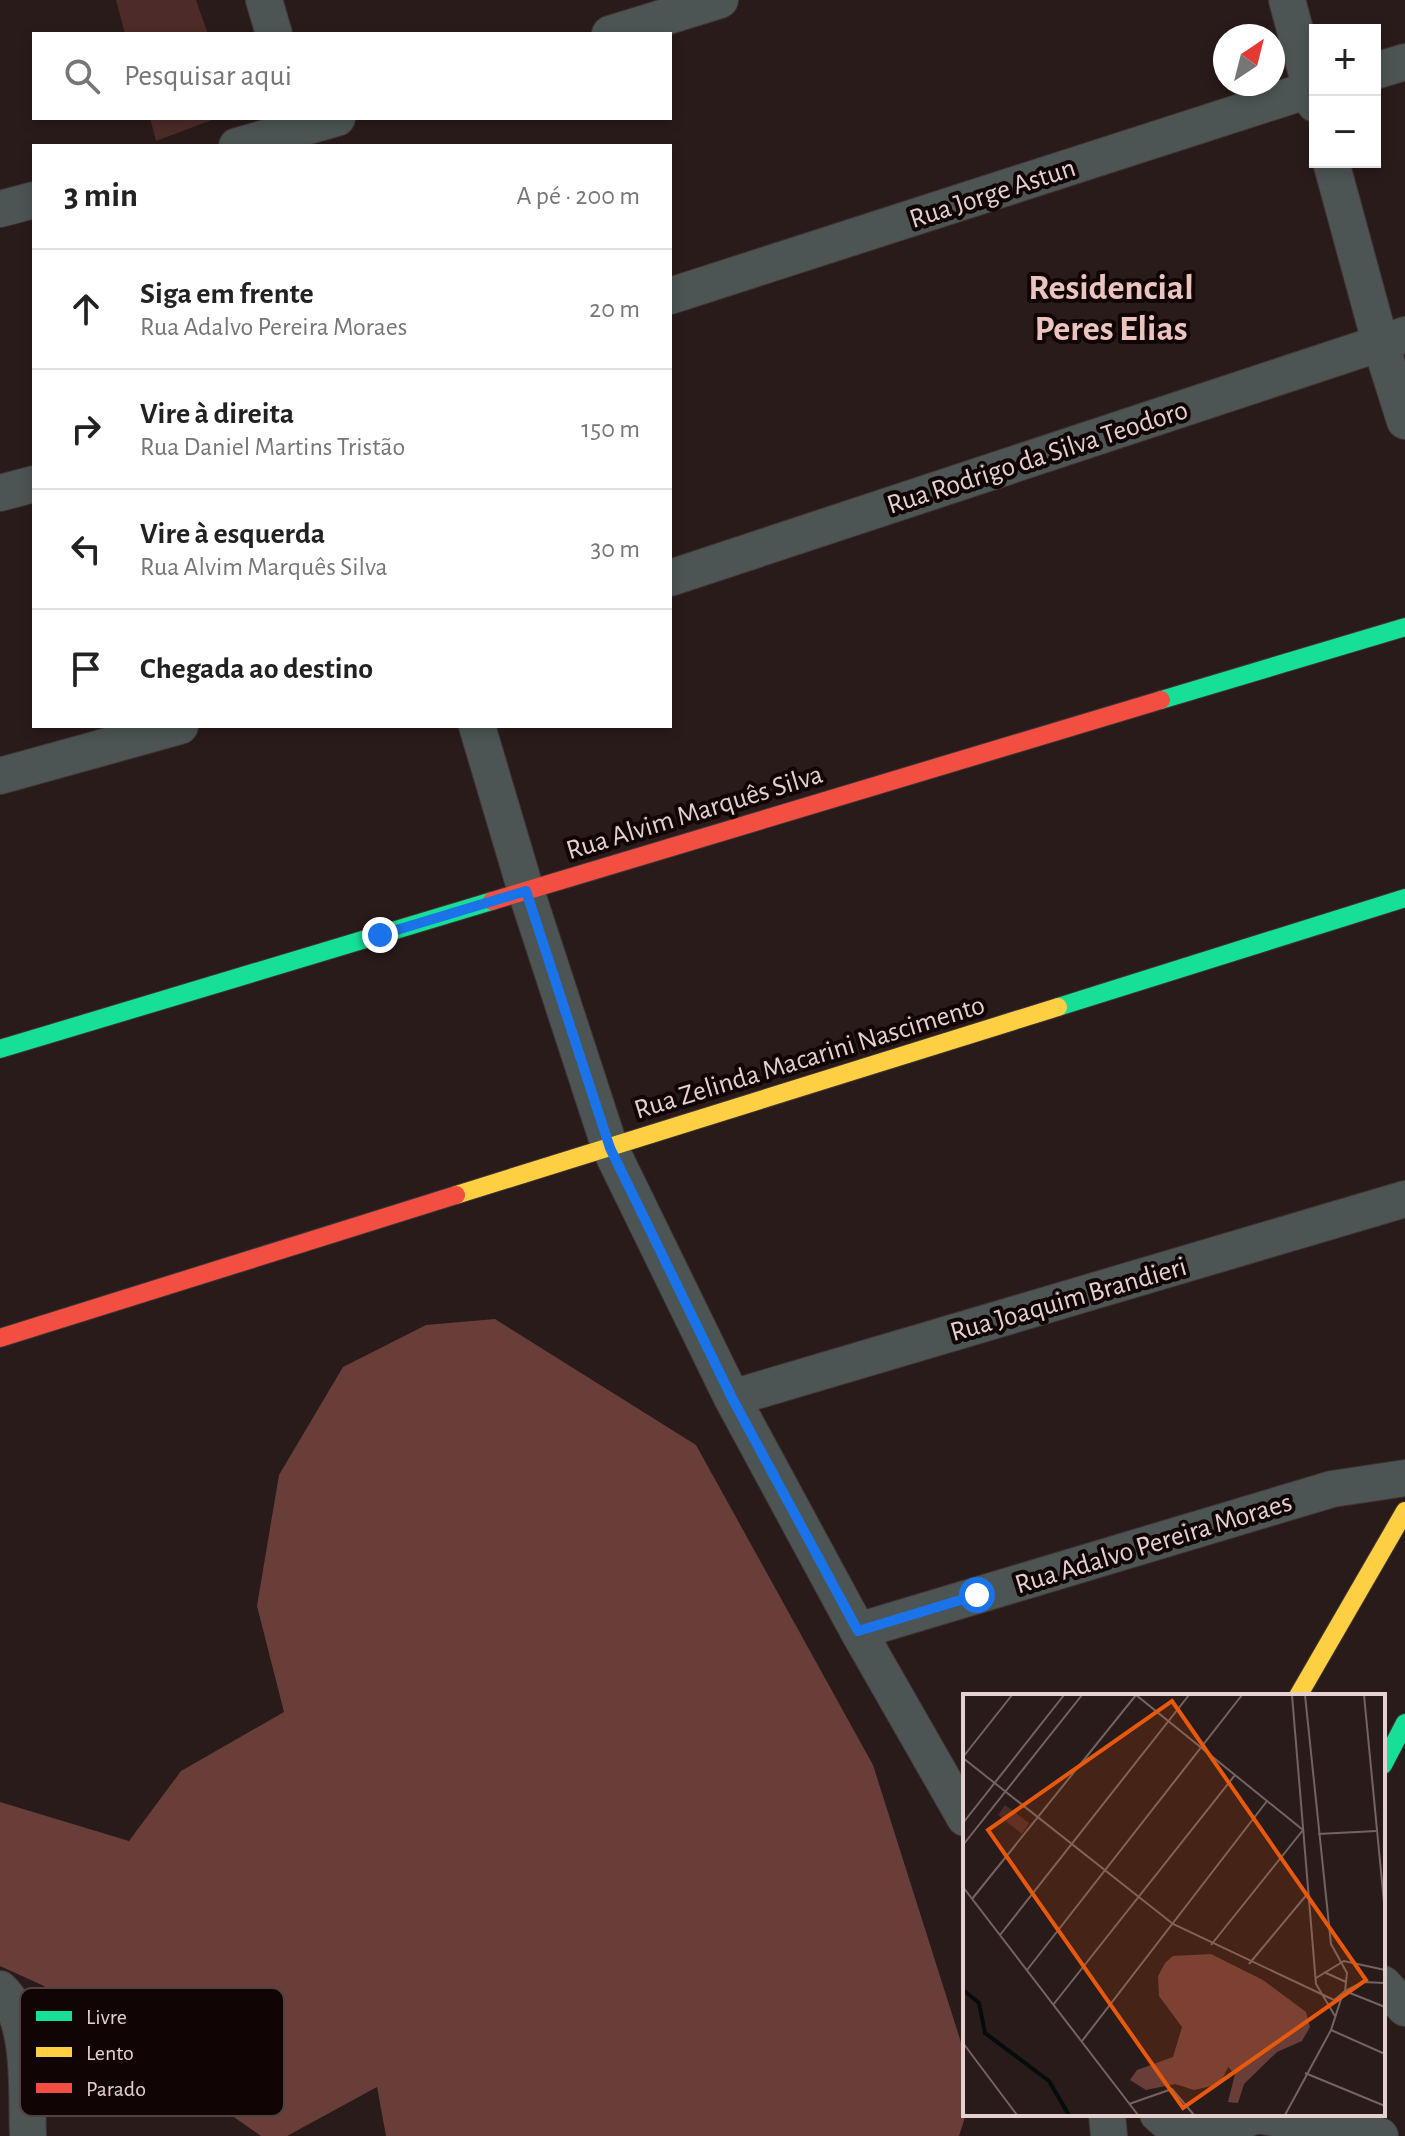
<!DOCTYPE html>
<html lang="pt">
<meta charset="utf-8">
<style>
:root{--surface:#fff;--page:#f2f2f2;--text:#222;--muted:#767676;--line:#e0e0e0}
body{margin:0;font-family:"Alegreya Sans",sans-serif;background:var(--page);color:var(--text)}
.controls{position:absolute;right:24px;top:24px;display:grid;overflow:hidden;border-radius:0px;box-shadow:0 4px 12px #0003}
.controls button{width:72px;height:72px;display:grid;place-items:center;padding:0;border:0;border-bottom:2px solid var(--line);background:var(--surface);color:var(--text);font:40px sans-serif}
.compass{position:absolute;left:1213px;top:24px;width:72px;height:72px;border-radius:50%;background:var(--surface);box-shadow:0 4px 12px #0003;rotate:35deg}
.stop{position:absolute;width:24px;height:24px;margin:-18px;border:6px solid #1a73e8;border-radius:50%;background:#fff}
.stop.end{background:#1a73e8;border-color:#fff;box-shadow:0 2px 8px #0008}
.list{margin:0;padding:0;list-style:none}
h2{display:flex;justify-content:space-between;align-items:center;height:104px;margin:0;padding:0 32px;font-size:34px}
h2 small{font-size:26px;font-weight:400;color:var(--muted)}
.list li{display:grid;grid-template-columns:52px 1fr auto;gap:24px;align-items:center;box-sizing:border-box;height:120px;padding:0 32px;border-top:2px solid var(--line)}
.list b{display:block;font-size:30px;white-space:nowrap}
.list p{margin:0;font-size:26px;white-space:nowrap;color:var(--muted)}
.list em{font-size:26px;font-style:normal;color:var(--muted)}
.icon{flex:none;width:44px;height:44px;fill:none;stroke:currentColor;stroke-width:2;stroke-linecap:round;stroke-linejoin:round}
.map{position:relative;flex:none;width:1405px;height:2136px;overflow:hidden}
.search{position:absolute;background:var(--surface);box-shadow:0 4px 12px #0003;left:32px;top:32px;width:640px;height:88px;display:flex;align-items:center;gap:20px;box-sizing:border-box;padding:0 28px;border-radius:0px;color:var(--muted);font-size:30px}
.panel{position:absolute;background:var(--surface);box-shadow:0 4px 12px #0003;left:32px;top:144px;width:640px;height:584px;border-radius:0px}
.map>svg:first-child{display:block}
.green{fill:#4c2b28}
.forest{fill:#693e39}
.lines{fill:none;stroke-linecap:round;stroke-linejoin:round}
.street-casing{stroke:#413534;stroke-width:38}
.fast-casing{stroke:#413534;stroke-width:20}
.slow-casing{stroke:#413534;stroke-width:20}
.jam-casing{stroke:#413534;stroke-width:20}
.street{stroke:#4c5554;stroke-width:36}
.fast{stroke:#16e098;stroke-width:18}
.slow{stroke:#ffcf43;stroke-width:18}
.jam{stroke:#f24e42;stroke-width:18}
.route{stroke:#1a73e8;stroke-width:10}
.labels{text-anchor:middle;stroke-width:8;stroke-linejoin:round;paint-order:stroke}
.street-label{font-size:28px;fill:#e4d0ce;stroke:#100504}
.district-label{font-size:36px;font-weight:bold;fill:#ebc4bf;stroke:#100504}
.inset-river{fill:none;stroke:#040c0c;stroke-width:4}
.inset-road{fill:none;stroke:#746361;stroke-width:2}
.view{fill:#e8590c;fill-opacity:0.15;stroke:#e8590c;stroke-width:4}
.inset-edge{fill:none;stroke:#e4d0ce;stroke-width:4}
.key{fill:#100504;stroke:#504241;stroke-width:2}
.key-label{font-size:22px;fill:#e4d0ce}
</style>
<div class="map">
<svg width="1405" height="2136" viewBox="0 0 1405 2136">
<rect width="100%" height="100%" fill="#291b19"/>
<path class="green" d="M116,0H196L208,34H125Z
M150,118H217L156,141Z"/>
<path class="forest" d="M495,1319L696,1445L873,1765L965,2055L966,2114L959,2136H386L377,2087L287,2136H261L198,2092L119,2083L82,2048L44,1986L0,1966V1802L129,1841L181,1771L284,1712L257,1606L279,1475L343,1367L426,1325Z"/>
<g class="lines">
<defs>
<path id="street" d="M264,0L274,34
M1287,0L1315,104
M610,34L720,0
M1375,71L1405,62
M237,146L337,118
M1331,162L1380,342L1405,421
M0,209L34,200
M670,296L1315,88
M0,493L34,484
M670,578L1405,335
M477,726L526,891L610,1148L732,1398L858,1631L965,1818
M0,776L180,726
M732,1398L1405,1199
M858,1631L1332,1489L1405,1478
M1383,1984L1405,2008
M0,1989C33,2019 26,2094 28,2136
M1107,2114L1109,2136
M1158,2114L1166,2121L1219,2132L1258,2114
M1257,2115L1380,2136"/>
<path id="fast" d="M1161,700L1405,627
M1058,1007L1405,898
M0,1049L492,901
M1383,1765L1405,1723"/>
<path id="slow" d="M456,1195L1058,1007
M1298,1696L1405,1511"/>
<path id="jam" d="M492,901L1161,700
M0,1338L456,1195"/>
</defs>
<use href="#street" class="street-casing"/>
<use href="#fast" class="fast-casing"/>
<use href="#slow" class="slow-casing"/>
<use href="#jam" class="jam-casing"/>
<use href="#street" class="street"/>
<use href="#fast" class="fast"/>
<use href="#slow" class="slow"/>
<use href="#jam" class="jam"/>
</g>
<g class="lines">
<path class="route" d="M380,935L526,891L610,1148L732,1398L858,1631L977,1595"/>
</g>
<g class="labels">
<g class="street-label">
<text transform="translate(992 192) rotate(-18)" y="10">Rua Jorge Astun</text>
<text transform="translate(1037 456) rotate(-18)" y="10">Rua Rodrigo da Silva Teodoro</text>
<text transform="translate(694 811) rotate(-17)" y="10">Rua Alvim Marquês Silva</text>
<text transform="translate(809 1056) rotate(-17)" y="10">Rua Zelinda Macarini Nascimento</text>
<text transform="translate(1068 1298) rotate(-16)" y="10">Rua Joaquim Brandieri</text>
<text transform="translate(1153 1542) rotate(-17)" y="10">Rua Adalvo Pereira Moraes</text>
</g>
<g class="district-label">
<text x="1111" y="299">Residencial<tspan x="1111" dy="41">Peres Elias</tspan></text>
</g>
</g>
<g transform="translate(963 1694)">
<rect width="422" height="422" fill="#291b19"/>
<path d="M42,111L66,129L59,140L35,121Z" fill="#4c2b28"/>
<path d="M248,260L300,286L343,318L347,333L339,347L314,358L281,390L275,409L265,408L272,380L265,373L257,390L231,396L212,390L183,396L167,386L174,376L210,363L219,333L196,302L195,282L202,269L210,262Z" fill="#693e39"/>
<path class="inset-river" d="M0,296L16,309L22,339L86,387L106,421"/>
<path class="inset-road" d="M329,1L353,290L372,322M401,1L422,219M0,63L49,1M0,64L210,230L371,306L382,297L384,279L368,250L342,1M0,129L101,1M355,140L413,137M0,151L119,1M0,193L175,421M9,205L173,1L340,136L248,251M37,241L226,1M286,270L346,198M64,276L279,1M361,278L383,288M353,284L381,267L422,276M382,297L422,313M382,297L400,288L422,289M90,311L272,81M368,336L422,360M119,347L304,107M0,349L54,421M342,379L422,412M166,410L209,395L231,421M322,421L368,336L379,302"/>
<path class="view" d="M209,7L403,286L220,414L25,136Z"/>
<rect width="422" height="422" class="inset-edge"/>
</g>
<rect x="20" y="1988" width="264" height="128" rx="12" class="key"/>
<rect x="36" y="2011" width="36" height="10" fill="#16e098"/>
<rect x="36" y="2047" width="36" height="10" fill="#ffcf43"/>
<rect x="36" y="2083" width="36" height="10" fill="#f24e42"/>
<g class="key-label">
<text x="86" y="2024">Livre</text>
<text x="86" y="2060">Lento</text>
<text x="86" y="2096">Parado</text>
</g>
</svg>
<div class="controls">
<button>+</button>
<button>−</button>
</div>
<svg class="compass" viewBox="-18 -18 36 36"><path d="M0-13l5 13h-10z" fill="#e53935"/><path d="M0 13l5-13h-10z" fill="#767676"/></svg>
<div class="stop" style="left:977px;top:1595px"></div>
<div class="stop end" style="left:380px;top:935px"></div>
<div class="search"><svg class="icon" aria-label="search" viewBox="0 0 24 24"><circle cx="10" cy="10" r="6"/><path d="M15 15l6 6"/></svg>Pesquisar aqui</div>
<section class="panel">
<h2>3 min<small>A pé · 200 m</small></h2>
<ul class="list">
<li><svg class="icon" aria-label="ahead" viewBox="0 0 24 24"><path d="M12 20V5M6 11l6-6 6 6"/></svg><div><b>Siga em frente</b><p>Rua Adalvo Pereira Moraes</p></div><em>20 m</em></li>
<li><svg class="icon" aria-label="right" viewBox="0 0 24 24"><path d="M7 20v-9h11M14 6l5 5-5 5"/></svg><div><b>Vire à direita</b><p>Rua Daniel Martins Tristão</p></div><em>150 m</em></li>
<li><svg class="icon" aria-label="left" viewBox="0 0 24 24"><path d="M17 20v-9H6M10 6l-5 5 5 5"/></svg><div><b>Vire à esquerda</b><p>Rua Alvim Marquês Silva</p></div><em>30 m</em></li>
<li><svg class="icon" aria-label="arrive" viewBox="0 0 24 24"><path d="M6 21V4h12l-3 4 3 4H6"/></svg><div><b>Chegada ao destino</b></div></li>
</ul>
</section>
</div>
